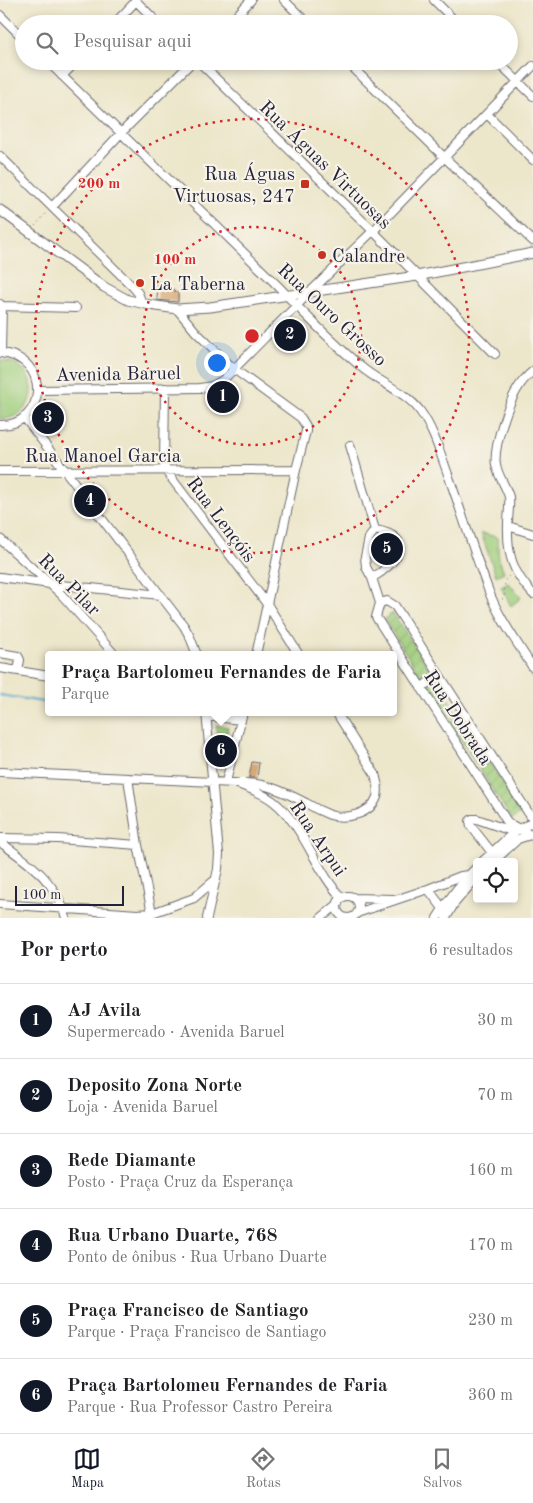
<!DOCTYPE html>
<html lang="pt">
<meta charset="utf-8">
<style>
:root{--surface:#fff;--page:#f6f6f6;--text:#202124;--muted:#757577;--line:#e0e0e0;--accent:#111827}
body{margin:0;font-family:"Old Standard TT",serif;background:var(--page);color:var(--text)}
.controls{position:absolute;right:15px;bottom:15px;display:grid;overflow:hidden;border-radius:5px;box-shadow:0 2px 8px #0003}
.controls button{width:45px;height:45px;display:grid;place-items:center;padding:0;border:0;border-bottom:1px solid var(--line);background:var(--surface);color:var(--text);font:25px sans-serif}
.scale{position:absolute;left:15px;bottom:12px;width:109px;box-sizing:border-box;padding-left:5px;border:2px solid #22223b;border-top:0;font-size:14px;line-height:18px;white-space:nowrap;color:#22223b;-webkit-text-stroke:4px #f7f3e8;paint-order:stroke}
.you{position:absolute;left:216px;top:362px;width:18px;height:18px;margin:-12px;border:4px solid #fff;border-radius:50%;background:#1a73e8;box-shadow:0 0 0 8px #1a73e833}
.badge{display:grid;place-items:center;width:32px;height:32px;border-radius:50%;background:var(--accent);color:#fff;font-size:16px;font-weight:700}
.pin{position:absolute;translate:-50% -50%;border:2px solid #fff;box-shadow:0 1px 5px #0006}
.popup{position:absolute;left:45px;top:651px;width:352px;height:65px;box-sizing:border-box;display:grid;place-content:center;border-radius:5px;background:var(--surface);filter:drop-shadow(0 1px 4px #0005);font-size:16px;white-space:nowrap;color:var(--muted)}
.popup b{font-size:19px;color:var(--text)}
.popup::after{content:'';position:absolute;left:50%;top:100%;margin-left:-10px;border:10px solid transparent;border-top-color:var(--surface)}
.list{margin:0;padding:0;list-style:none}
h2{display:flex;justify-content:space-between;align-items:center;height:65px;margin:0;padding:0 20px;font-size:21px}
h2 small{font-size:16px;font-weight:400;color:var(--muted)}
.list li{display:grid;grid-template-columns:32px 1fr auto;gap:15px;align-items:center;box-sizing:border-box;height:75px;padding:0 20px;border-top:1px solid var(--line)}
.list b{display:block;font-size:19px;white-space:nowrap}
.list p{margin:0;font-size:16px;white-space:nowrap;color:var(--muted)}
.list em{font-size:16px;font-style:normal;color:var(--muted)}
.icon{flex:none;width:28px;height:28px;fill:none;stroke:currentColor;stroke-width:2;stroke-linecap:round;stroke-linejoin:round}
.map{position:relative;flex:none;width:533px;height:918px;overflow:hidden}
.search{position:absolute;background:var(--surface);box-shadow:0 2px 8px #0003;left:15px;right:15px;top:15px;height:55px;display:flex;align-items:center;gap:12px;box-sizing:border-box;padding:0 18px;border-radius:28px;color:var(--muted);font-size:19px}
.sheet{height:515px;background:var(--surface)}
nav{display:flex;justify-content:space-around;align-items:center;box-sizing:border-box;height:70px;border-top:1px solid var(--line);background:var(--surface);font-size:14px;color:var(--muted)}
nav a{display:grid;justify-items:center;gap:2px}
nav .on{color:var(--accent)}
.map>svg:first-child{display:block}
.park{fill:#9fcd7b;stroke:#60785b}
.garden{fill:url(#garden-furrows);stroke:#60785b}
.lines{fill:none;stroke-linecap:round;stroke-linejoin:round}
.stream{stroke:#56a9d1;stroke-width:2}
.building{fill:#d29b62}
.minor-casing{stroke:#69676d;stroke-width:10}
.major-casing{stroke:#69676d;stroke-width:11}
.path{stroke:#69676d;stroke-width:1;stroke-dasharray:1 4;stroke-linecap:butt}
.minor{stroke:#fff;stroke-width:8}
.major{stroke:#fff;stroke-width:9}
.ring{fill:none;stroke:#d62828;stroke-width:2.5;stroke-dasharray:2.5 5}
.poi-dot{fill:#c8321e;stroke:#f7f3e8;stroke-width:2}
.labels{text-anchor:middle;stroke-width:4.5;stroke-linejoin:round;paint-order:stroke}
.street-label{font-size:19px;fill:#22223b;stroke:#f7f3e8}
.poi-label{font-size:19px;fill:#22223b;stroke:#f7f3e8;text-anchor:start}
.centre{fill:#d62828;stroke:#f7f3e8;stroke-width:2.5}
.ring-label{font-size:15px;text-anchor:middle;font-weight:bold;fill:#d62828;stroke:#f7f3e8;stroke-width:4.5;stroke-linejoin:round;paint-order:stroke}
</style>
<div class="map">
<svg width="533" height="918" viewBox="0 0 533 918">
<defs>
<pattern id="garden-furrows" width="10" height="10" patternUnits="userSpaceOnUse" patternTransform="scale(1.25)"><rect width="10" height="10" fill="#9fcd7b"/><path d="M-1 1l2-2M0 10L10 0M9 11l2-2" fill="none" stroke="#89b06b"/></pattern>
</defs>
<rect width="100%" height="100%" fill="#f7f3e8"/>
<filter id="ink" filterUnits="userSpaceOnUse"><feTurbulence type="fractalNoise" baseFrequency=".02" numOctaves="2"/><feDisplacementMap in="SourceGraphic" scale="10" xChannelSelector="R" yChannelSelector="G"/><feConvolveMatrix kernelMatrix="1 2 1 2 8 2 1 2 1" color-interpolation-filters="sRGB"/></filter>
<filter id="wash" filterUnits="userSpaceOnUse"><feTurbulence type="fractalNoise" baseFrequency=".0096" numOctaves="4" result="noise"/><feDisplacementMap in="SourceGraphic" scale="20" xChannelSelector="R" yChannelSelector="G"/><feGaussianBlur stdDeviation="1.12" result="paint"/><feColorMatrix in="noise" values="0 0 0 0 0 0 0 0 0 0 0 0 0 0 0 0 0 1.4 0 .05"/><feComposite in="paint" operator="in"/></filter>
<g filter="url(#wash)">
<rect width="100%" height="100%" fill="#ece6ca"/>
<path class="park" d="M0,361C42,360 41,420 0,419Z
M481,533L497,537L499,559L504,572L496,576Z
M509,583L521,598L511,606L501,587Z
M216,725L228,727L221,770Z"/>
<path class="garden" d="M393,613L522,813L512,820L384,619Z"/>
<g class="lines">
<path class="stream" d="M0,695L49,703"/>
</g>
<g id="blocks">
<path class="building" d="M158,282H165L178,294V302L157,300Z
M297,323L302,328L283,348L277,341L294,324Z
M42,410H53V426H42Z
M252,762L259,763L257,778H249Z"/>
</g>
</g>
<g filter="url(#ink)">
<use href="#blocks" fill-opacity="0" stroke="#69676d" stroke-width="1"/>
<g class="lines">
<defs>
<path id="minor" d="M135,0L159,24
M284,0L308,24
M434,0L458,24
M0,15L24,39
M114,24L136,1
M229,24L251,0
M47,61L278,286C304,314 331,341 360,366C378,382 405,391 420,411C434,430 441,456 449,477C462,514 474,552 488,589C498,617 517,642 533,668
M198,61L373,231L495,354
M346,61L444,157L533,241
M497,61L533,96
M62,76L77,61
M487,114L533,160
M0,156L134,288L138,293L142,303
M52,207L121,133L193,61
M0,304L2,306L1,353
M0,306L76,308
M177,309L196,332L234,369L301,418L306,426V431L296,470L256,655
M0,353C52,357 47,426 0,425
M533,371C527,376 522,381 518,388C508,403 493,447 496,465C498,476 506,486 509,497C510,505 508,515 508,524C507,554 512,572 533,594
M165,388L164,464L166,471L267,604L299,655
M38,390L200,388L213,386L224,379L310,292L379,225L533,66
M24,417L184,626L190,637L197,655
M350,445L375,530
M0,471L296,470
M508,526L533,534
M375,530L369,538L365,557L366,567L372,578L380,603L376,617L508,823L533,836
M0,539L61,594L115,655
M0,577L50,584L161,595
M372,578C396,564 418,537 375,530
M380,603L387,601L395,606L533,820
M0,653L18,656L20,660L18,671
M0,668L49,676
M421,688L439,674
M206,712L219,854L218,869L207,918
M206,716L241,720
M0,772L235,783C248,788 261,792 273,801C304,825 315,870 342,898
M128,778L138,845L152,913
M226,782L243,712
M240,783C264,782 285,792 306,803C314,808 322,812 330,815C346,820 371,814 377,797C379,789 377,782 375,774L336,712
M0,838L58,839L138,845
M0,842C29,863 57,881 66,918
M497,859L471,826L470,821L472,819H477L514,832
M482,862L514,832L533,822
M493,862L518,839L530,835
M428,889L445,911
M337 907a11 11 0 1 1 22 0a11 11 0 1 1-22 0Z
M355,898L393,899
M0,904L137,914L152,913L194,898L216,879
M357,913L428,889L461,876L469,875L476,878
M321,918L338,904
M437,918C448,900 461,882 477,867
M446,918L454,904L477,877"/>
<path id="major" d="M0,210L104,287L128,300L150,305L177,309L210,307L417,276L533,253"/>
</defs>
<use href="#minor" class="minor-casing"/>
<use href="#major" class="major-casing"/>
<path class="path" d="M35,226L47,212
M502,599L504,598L505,580L509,576"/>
<use href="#minor" class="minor"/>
<use href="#major" class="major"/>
</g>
</g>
<g class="ring">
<circle cx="252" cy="336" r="109"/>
<circle cx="252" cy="336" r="217"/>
</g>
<g class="poi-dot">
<rect x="300" y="179" width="10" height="10" rx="2.5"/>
<circle cx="322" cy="255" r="5"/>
<circle cx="140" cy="283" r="5"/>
</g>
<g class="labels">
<g class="street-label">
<text transform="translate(326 164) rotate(44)" y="7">Rua Águas Virtuosas</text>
<text transform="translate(333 314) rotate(43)" y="7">Rua Ouro Grosso</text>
<text transform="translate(118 373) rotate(-1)" y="7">Avenida Baruel</text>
<text x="103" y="462">Rua Manoel Garcia</text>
<text transform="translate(222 519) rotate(53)" y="7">Rua Lençóis</text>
<text transform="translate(70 584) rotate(45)" y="7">Rua Pilar</text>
<text transform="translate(459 717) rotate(57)" y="7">Rua Dobrada</text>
<text transform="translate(319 838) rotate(56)" y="7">Rua Arpui</text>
</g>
<g class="poi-label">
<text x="295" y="180" text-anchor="end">Rua Águas<tspan x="295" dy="22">Virtuosas, 247</tspan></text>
<text x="332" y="262">Calandre</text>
<text x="150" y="290">La Taberna</text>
</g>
</g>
<circle cx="252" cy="336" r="8" class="centre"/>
<g class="ring-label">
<text x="99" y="188">200 m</text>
<text x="175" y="264">100 m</text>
</g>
</svg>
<div class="controls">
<button><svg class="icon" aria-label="locate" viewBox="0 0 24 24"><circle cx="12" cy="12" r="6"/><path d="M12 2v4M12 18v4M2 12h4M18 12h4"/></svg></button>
</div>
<div class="scale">100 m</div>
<div class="you"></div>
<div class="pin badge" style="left:223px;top:397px">1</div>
<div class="pin badge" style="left:290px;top:335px">2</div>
<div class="pin badge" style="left:48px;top:418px">3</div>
<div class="pin badge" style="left:90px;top:501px">4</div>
<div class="pin badge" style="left:387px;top:549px">5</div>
<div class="pin badge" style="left:221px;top:751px">6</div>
<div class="popup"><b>Praça Bartolomeu Fernandes de Faria</b>Parque</div>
<div class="search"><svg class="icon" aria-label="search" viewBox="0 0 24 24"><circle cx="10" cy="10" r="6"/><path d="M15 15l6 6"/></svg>Pesquisar aqui</div>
</div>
<section class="sheet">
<h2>Por perto<small>6 resultados</small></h2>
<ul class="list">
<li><span class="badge">1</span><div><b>AJ Avila</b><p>Supermercado · Avenida Baruel</p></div><em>30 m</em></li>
<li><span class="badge">2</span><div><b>Deposito Zona Norte</b><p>Loja · Avenida Baruel</p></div><em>70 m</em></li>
<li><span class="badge">3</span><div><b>Rede Diamante</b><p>Posto · Praça Cruz da Esperança</p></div><em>160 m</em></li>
<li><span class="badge">4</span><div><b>Rua Urbano Duarte, 768</b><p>Ponto de ônibus · Rua Urbano Duarte</p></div><em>170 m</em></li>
<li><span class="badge">5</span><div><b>Praça Francisco de Santiago</b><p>Parque · Praça Francisco de Santiago</p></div><em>230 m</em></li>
<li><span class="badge">6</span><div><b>Praça Bartolomeu Fernandes de Faria</b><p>Parque · Rua Professor Castro Pereira</p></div><em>360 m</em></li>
</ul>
</section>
<nav>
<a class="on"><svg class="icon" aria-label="map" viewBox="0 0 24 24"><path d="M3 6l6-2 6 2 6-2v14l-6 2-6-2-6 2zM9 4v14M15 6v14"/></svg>Mapa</a>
<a><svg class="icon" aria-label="directions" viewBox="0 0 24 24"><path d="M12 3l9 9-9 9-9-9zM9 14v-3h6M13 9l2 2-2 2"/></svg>Rotas</a>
<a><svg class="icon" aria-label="saved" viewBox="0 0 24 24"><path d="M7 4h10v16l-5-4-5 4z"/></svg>Salvos</a>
</nav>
